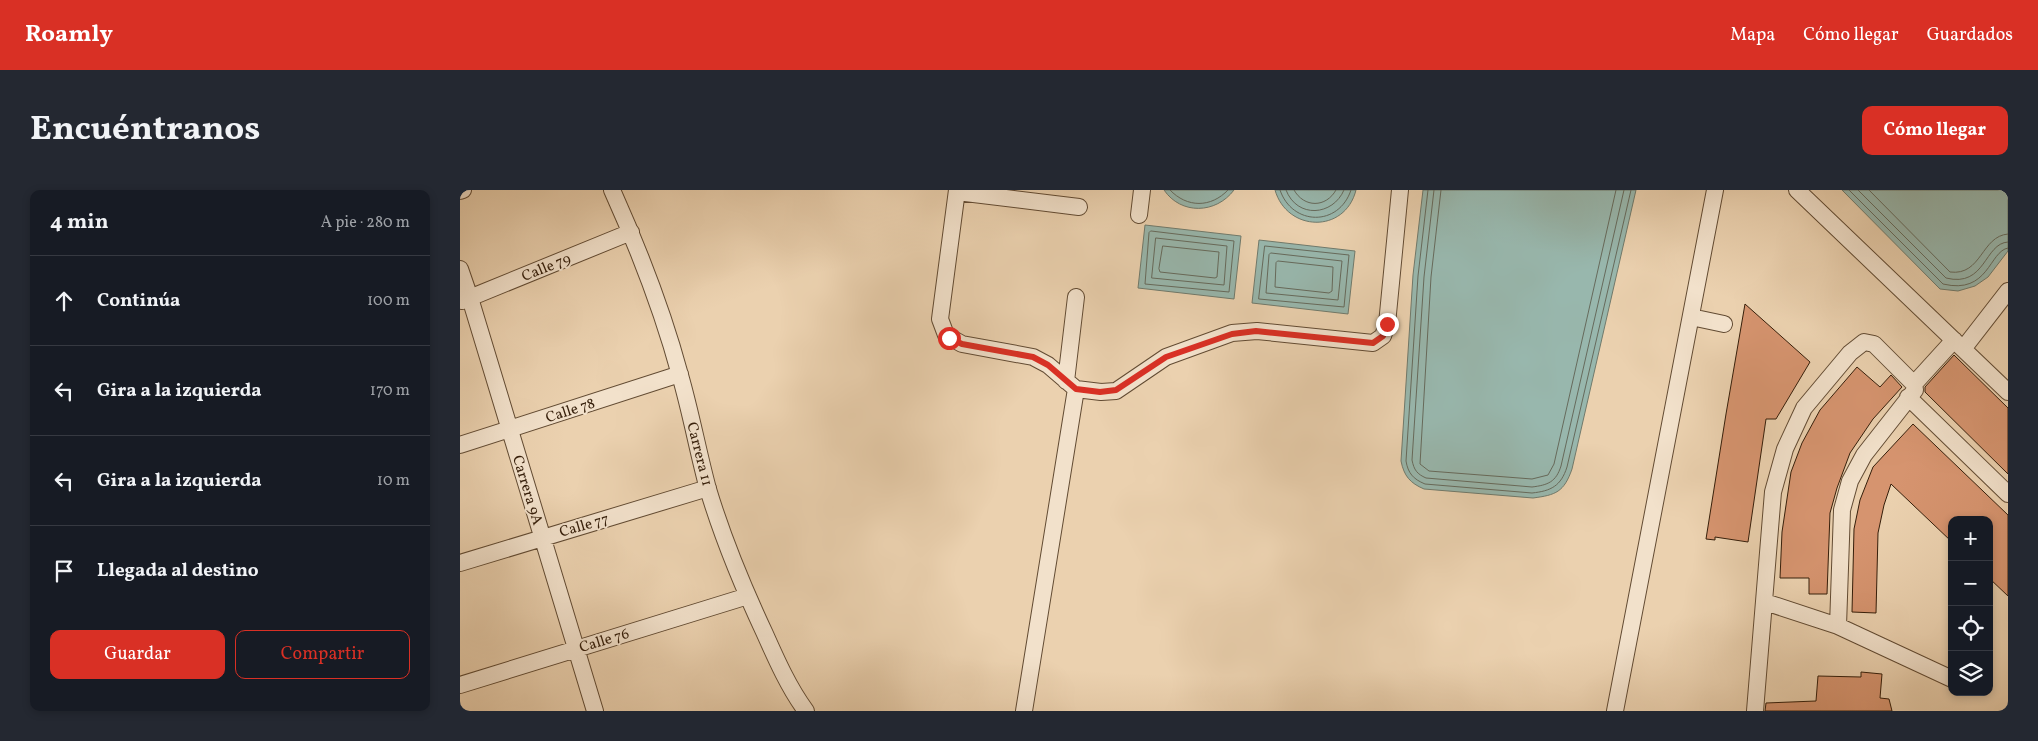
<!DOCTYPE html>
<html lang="es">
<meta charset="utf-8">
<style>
:root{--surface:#171b24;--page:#242831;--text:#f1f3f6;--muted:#9ea1a6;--line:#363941;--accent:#d93025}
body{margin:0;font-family:Vollkorn,serif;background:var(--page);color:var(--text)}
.controls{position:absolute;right:15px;bottom:15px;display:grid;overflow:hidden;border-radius:10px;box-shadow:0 2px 8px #0003}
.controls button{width:45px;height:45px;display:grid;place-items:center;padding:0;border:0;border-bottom:1px solid var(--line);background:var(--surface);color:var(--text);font:25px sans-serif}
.stop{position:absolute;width:15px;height:15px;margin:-11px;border:4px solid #d93025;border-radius:50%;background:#fff}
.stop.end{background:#d93025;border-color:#fff;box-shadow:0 1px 5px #0008}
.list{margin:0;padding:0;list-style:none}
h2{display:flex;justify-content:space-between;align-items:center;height:65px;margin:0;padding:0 20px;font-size:21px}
h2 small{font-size:16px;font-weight:400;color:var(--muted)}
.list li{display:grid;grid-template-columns:32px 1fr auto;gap:15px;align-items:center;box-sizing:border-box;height:90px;padding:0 20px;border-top:1px solid var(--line)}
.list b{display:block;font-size:19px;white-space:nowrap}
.list em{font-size:16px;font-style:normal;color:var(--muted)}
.actions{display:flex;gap:10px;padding:15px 20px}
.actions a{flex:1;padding:11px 0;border:1px solid var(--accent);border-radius:10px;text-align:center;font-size:18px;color:var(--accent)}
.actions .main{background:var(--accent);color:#fff}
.icon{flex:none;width:28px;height:28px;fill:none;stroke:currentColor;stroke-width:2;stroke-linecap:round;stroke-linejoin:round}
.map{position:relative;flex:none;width:1548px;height:521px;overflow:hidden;border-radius:10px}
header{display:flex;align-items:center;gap:30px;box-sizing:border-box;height:70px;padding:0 25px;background:var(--accent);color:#fff}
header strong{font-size:24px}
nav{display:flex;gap:28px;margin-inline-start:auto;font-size:18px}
.intro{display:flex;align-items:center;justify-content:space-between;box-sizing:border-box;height:120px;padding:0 30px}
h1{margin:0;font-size:35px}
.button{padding:12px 22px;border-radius:10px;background:var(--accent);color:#fff;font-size:18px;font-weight:700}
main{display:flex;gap:30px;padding:0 30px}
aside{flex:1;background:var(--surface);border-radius:10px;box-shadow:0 2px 8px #0003}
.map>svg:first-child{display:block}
.water{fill:#98b7ad;stroke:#707a6c}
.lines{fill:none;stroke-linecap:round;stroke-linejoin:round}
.shore{stroke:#666a5c;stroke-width:1}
.building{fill:#d6946f;stroke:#351e0a}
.minor-casing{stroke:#624b33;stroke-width:18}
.minor{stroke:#f2e1cb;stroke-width:16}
.route{stroke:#d93025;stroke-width:6}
.labels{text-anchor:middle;stroke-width:4;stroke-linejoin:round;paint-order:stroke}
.street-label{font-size:15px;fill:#351e0a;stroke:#f2e1cb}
</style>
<header>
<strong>Roamly</strong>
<nav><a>Mapa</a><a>Cómo llegar</a><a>Guardados</a></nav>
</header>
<div class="intro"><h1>Encuéntranos</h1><a class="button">Cómo llegar</a></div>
<main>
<aside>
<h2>4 min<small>A pie · 280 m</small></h2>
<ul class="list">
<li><svg class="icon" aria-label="ahead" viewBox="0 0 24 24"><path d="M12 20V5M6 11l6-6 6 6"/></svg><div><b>Continúa</b></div><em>100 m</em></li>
<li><svg class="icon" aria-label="left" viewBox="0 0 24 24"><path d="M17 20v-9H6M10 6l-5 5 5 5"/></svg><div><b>Gira a la izquierda</b></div><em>170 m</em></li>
<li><svg class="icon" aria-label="left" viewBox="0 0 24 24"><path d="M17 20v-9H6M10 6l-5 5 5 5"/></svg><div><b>Gira a la izquierda</b></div><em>10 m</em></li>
<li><svg class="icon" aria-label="arrive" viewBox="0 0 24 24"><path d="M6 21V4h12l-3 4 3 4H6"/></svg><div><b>Llegada al destino</b></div></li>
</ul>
<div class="actions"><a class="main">Guardar</a><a>Compartir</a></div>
</aside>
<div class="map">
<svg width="1548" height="521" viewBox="0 0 1548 521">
<rect width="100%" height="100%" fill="#ebd1af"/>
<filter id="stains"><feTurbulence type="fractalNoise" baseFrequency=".004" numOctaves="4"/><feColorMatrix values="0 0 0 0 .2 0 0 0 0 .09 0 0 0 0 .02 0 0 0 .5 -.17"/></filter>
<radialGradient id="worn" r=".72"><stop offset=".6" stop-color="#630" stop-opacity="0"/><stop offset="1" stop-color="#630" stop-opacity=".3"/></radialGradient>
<path class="water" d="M704,0H774C756,24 721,25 704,0Z
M815,0H896C885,44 827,42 815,0Z
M963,0H1176L1112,279C1104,302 1096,305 1073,308L964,299C950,293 944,286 941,271L953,85Z
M1382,0H1548V61L1528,87L1515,96L1498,101L1480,99Z
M685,35L781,46L774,109L678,98Z
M799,50L895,61L888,124L792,113Z"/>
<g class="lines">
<path class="shore" d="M710,0C727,18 751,18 768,0
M820,0C832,36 879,37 891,0
M826,0C837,29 873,26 884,0
M834,0C844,18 866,18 876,0
M968,0L958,86L946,271C948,283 953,289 965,294L1072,303C1091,301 1101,296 1107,277L1171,0
M974,0L964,87L952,270C954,280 957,284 966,288L1072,297C1088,295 1096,292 1101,276L1164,0
M981,0L971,87L960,274L969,281L1072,289L1088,285L1094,274L1156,0
M1389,0L1483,94C1529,105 1529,61 1548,58
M1398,0L1486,88C1526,98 1524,53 1548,52
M1409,0L1490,82C1522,86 1521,46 1548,44
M691,41L774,51L769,102L685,94L689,43Z
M696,48L767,56L764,95L692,88Z
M703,56L759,62L757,87L755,88L700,82L699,79Z
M805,56L889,65L884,117L799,109Z
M811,63L882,71L878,110L806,103L809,65Z
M818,71L873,77L872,101L869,103L815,97L816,73Z"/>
</g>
<path class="building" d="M1285,114L1350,172L1316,229H1306L1288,352L1255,347V350L1246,349L1266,224Z
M1494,165L1548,218V284L1465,202V197Z
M1397,177L1420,197L1431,185L1442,197L1413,229L1390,263L1377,298L1370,323L1367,404H1349V388H1320L1322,342L1331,282L1342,253L1360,220Z
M1453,234L1548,325V406L1529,388V330H1492V352L1431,294L1424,315L1418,343L1416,423L1392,422L1394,339L1400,310L1413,277Z
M1401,482L1422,484L1420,508L1429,509L1432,521H1305L1306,513L1356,511L1358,486L1401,487Z"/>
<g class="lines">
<defs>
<path id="minor" d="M152,0C179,60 203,122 220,185C231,223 238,262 248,299C263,349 283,397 305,444C317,471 329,498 346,521
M497,0L480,129L486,145L502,154L573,167L588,175L616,199L641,202L656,201L706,167L772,143L797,141L913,153L923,146L927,134L940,0
M1337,0L1548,202
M0,1L3,0
M497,2L619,17
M679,25L682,0
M0,79L10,108L135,521
M2,111L171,42
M1231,127L1264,134
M1503,159L1548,101
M606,191L616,107
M1454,194L1494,150
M1448,207L1548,304
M0,255L220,184
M0,373L248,298
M1378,436L1492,489
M0,495L288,406
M564,521L616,199
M1155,521L1255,0
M1295,521L1313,302L1325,259L1344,218L1390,163L1404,152L1414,154L1454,194L1455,200L1404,265L1390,291L1382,320L1378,436L1305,412"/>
</defs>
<use href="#minor" class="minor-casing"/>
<use href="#minor" class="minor"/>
</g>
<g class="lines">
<path class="route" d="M489,148L502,154L573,167L588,175L616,199L640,202L656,200L706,167L772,144L796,141L913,153L923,146L927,134"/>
</g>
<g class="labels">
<g class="street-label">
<text transform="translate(86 77) rotate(-22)" y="5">Calle 79</text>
<text transform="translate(110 220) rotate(-18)" y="5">Calle 78</text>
<text transform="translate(240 264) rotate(76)" y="5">Carrera 11</text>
<text transform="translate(68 300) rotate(73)" y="5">Carrera 9A</text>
<text transform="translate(124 335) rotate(-16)" y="5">Calle 77</text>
<text transform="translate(144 450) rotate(-17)" y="5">Calle 76</text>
</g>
</g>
<rect width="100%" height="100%" filter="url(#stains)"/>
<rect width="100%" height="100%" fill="url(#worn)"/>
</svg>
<div class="controls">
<button>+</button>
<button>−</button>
<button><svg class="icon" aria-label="locate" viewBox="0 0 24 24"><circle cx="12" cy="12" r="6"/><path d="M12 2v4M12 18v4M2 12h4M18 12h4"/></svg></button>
<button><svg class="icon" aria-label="layers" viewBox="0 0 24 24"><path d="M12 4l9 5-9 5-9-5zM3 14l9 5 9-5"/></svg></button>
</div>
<div class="stop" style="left:489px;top:148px"></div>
<div class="stop end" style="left:927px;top:134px"></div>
</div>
</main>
